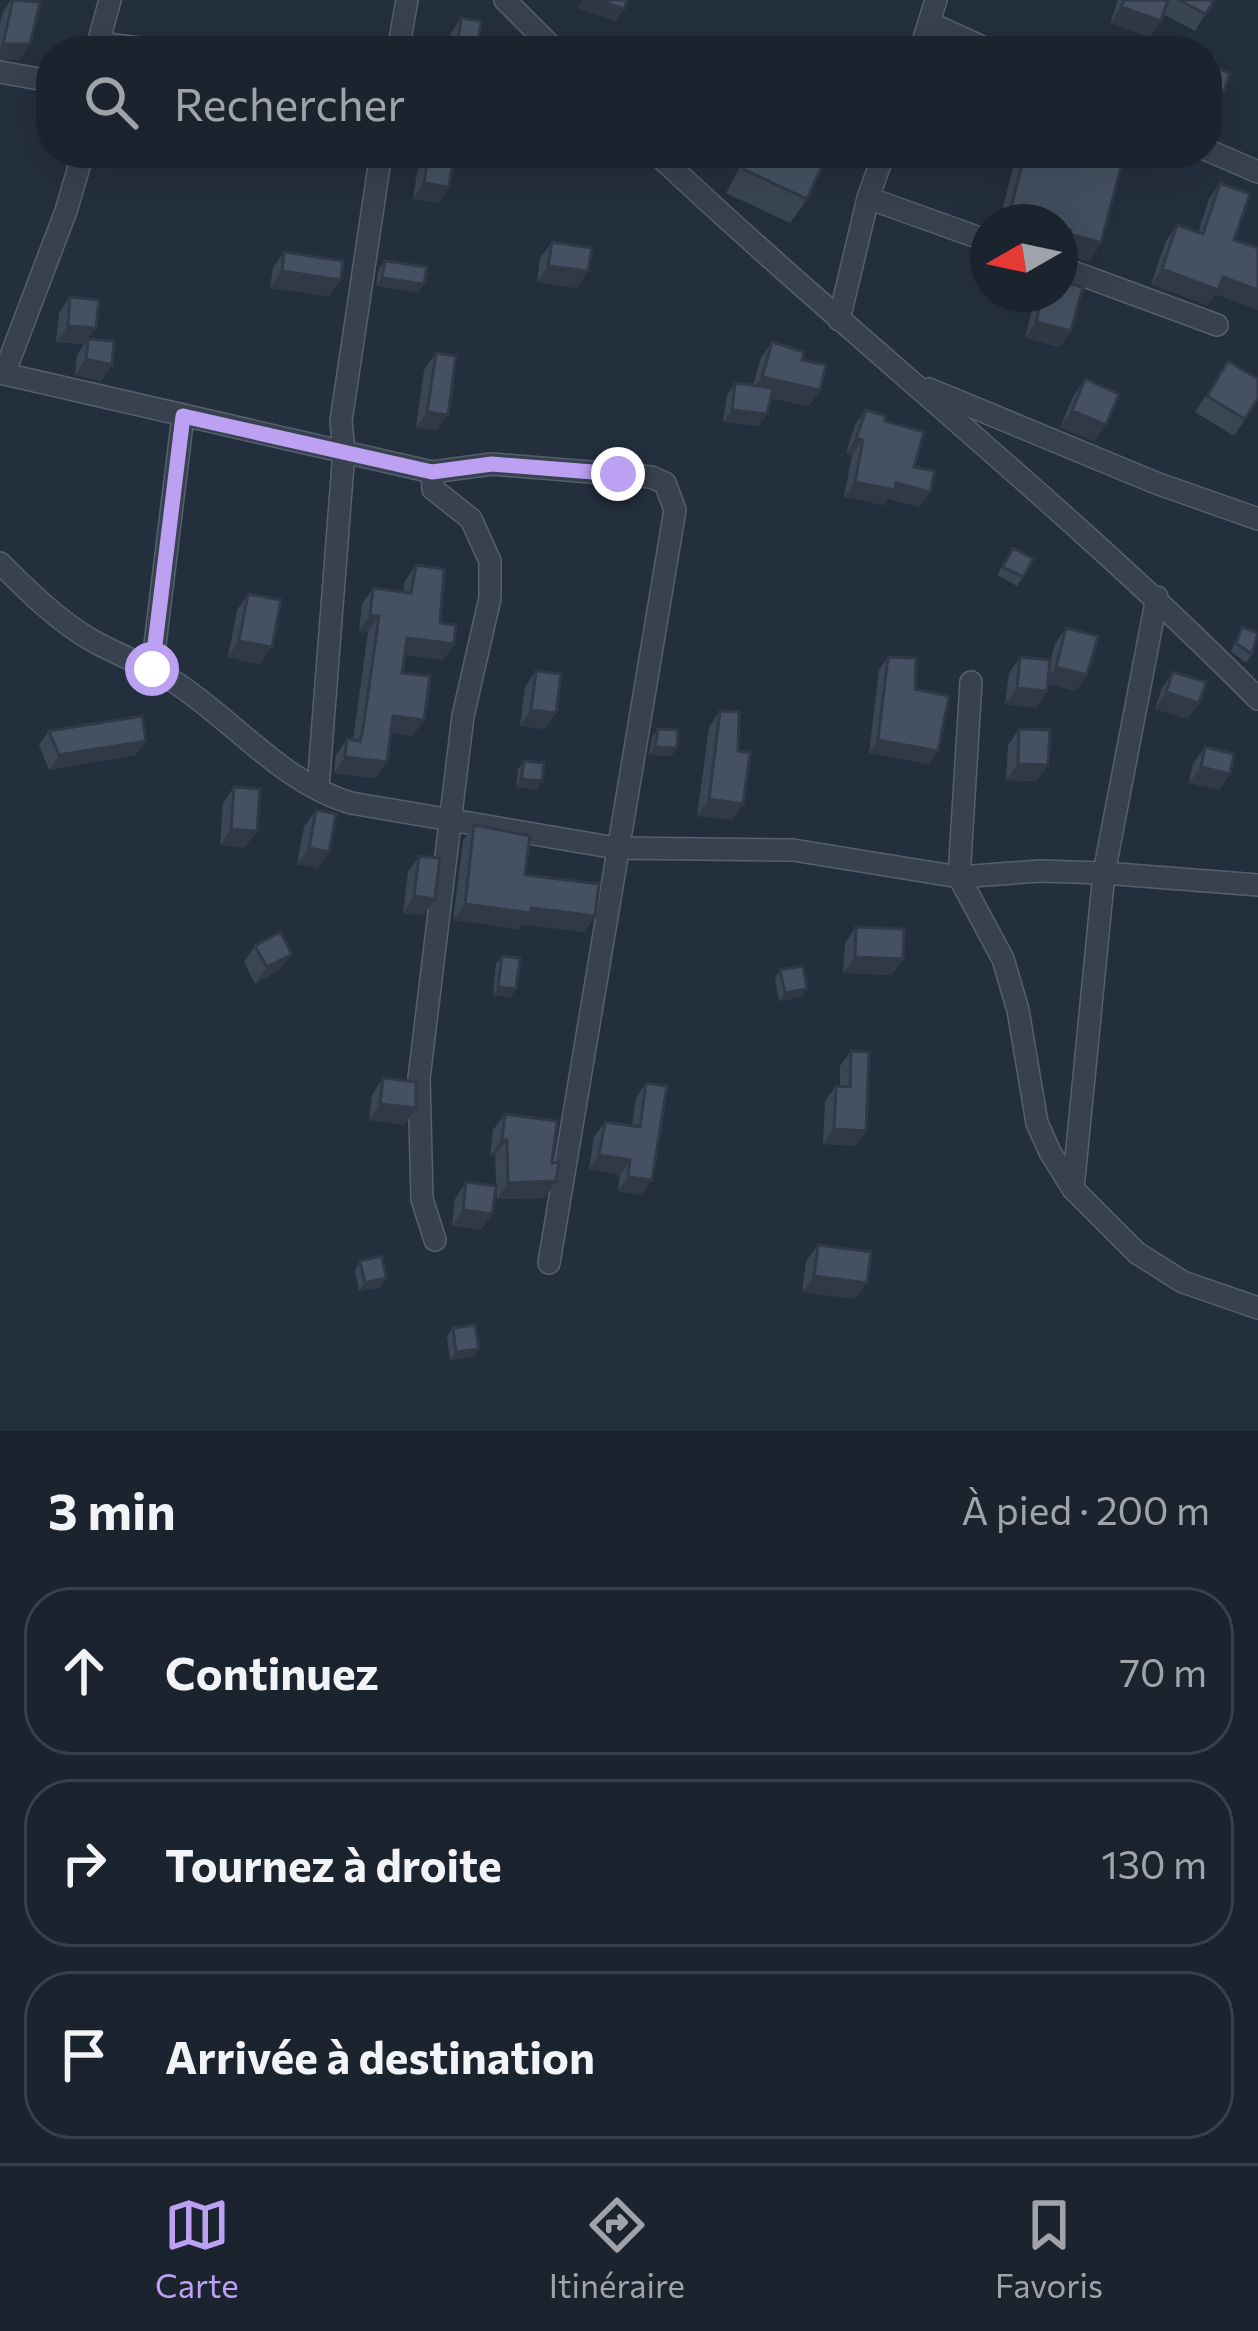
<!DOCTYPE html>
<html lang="fr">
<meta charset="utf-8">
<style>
:root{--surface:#1b232e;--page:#242b36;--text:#f1f3f6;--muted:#a0a4aa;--line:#39404a;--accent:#bca0f2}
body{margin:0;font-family:Commissioner,sans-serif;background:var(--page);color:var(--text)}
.compass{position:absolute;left:970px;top:204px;width:108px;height:108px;border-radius:50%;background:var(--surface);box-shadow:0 12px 48px #0002;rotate:261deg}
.stop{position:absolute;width:36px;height:36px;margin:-27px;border:9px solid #bca0f2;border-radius:50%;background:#fff}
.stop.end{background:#bca0f2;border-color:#fff;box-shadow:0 3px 12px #0008}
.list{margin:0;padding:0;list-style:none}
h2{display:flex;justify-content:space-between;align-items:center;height:156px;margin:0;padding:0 48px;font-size:51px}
h2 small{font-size:39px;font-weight:400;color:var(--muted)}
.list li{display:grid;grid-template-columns:78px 1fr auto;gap:36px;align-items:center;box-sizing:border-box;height:168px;margin:0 24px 24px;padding:0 24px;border:3px solid var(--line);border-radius:48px}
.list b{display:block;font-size:45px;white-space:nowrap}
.list em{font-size:39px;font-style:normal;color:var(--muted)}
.icon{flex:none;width:66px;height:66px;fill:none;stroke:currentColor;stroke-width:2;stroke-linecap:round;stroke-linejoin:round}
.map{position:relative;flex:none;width:1258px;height:1431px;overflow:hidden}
.search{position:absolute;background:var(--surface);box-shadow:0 12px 48px #0002;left:36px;right:36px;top:36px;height:132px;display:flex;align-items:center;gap:30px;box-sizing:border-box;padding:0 42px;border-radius:48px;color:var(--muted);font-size:45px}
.sheet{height:732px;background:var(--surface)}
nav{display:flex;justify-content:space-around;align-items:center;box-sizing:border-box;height:168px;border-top:3px solid var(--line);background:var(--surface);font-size:33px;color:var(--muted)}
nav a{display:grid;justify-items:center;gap:6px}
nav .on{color:var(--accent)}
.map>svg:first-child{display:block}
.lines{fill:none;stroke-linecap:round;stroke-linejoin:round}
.minor-casing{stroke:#565f6c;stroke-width:24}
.minor{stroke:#38414e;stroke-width:21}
.wall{fill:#3b4654}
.shaded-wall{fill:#303945}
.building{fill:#455162;stroke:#303945;stroke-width:3}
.route{stroke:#bca0f2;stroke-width:15}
</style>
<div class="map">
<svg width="1258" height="1431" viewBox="0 0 1258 1431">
<rect width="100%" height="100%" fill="#242f3e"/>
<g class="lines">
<defs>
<path id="minor" d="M505,0L556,51
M930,23L991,51
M98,43L165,51
M96,51L110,0
M398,51L407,0
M920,51L936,0
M0,72L51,81
M1207,150L1258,172
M656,153C853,339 1067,506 1258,699
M868,198L988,241
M1060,267L1217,325
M839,320L868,198L884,153
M0,373L432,472L492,464L651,477L665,483L675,510L549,1263
M4,374L66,211L83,153
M929,389L1156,483L1258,519
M432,472L433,489L471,519L490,561V598L463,716L419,1078L422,1199L435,1240
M0,563C28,591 58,621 93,641C120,656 149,666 176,683C233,720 284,784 351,803L616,848L793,850L959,877L1040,871L1104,873L1258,885
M152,669L183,416
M971,682L959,877L1003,959L1018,1010L1037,1123L1050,1152L1073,1189L1137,1253L1183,1282L1258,1308
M318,788L344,451L341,421L381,153
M1073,1189L1104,873L1157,597"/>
</defs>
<use href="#minor" class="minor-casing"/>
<use href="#minor" class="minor"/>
</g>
<path class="wall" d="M11,0H32L30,44L19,60H0V24L3,12Z
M1118,0H1214L1195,31L1163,14L1150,37L1110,23Z
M461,18L477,51H447L450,35Z
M747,153H793L807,199L790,223L726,193Z
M1024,153H1066L1095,161L1100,153H1128L1125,165L1119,173L1101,243L1089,262L1060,253V222H999L1013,168Z
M428,156L449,187L438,203L413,199L417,172Z
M1220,183L1234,240L1258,248V310L1215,294L1207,305L1151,284L1166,241L1177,225L1198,233L1209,199Z
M552,242L577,288L537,282L540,258Z
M284,252L329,296L270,288L273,268Z
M385,261L424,284L418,292L376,286L379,269Z
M1036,294H1060V347L1025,338Z
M70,297L89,339L101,381L75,375L77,355L84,344L56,342L59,313Z
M772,342L802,360L820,390L809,406L771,398L767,414L758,426L723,422L727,395L735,383L753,385L761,358Z
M436,353L437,431L416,428L424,370Z
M1228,361L1245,419L1234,436L1195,412Z
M1085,379L1106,425L1095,441L1060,427L1074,395Z
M866,410L885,421L914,467L920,507L888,499L884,505L844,497L852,455L846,453L855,425Z
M1013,548L1023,577L1017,586L997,575Z
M416,565L440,623L454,644L443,660L405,655L402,673L413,736L391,733L376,778L334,773L336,755L347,739L353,740L368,632L359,631L362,604L373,588L403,592L405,581Z
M248,594L260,664L228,657L237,610Z
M1242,627L1252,654L1246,663L1231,651Z
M1066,628L1076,691L1048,684L1047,691L1036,708L1005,704L1009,673L1020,657L1050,662L1055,644Z
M888,657L915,689L938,751L929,764L869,753L879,670Z
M536,671L556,713L545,729L520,726L525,687Z
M1173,672L1188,719L1155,709L1162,688Z
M720,711L738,751L743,804L732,820L697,816L709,727Z
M658,729L677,748L671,756L649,755L652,737Z
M1019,729L1037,781L1006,780L1008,745Z
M49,731L136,755L49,770L39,745Z
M1205,747L1230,774L1219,790L1189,783L1193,764Z
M524,761L536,790L516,787L518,769Z
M234,787L257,831L245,847L220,845L223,803Z
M316,810L318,868L297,864L304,827Z
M474,825L525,875L595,916L584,932L522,924L519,929L453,920L463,841Z
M419,856L424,915L403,913L408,872Z
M856,927L903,959L892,975L843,973L845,943Z
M255,946L280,970L255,984L244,962Z
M502,956L516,989L510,998L493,995L496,964Z
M780,970L807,989L801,997L779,1001L775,978Z
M851,1051L866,1131L856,1146L823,1144L825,1101L836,1086H840V1066Z
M383,1078L405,1125L369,1120L372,1095Z
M646,1083L642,1195L618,1191L620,1175L589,1169L594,1137L605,1122L632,1126L636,1098Z
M505,1114L545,1198L497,1199L495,1156H490L493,1130Z
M466,1182L492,1214L481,1230L452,1226L455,1199Z
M818,1245L856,1299L802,1292L806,1261Z
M360,1261L381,1287L359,1291L355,1270Z
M453,1328L479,1349L473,1357L450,1360L447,1336Z"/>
<path class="shaded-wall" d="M583,0H598L624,9L615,21L577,8Z
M1121,7L1161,21L1150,37L1110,23Z
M3,44H30L19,60H0V48Z
M1207,85L1224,91L1215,104L1207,101Z
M424,183L449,187L438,203L413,199Z
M1060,228L1071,230L1060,246Z
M1070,234L1101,243L1089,262L1060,253V249Z
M548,266L588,271L577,288L537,282Z
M1162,269L1223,277L1258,290V310L1215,294L1207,305L1151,284Z
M282,271L341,280L329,296L270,288Z
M382,278L424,284L418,292L376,286Z
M1036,322L1071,331L1060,347L1025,338Z
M68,326L96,328L84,344L56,342Z
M86,359L112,365L101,381L75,375Z
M762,377L820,390L809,406L751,393Z
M732,410L767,414L758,426L723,422Z
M1072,411L1106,425L1095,441L1060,427Z
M427,412L448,415L437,431L416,428Z
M856,438L863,440L852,455L846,453Z
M855,482L896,483L930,492L920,507L888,499L884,505L844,497Z
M370,615L379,616L368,632L359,631Z
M407,638L454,644L443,660L396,654Z
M239,641L272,647L260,664L228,657Z
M1056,667L1087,675L1076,691L1044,683Z
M1017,688L1047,691L1036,708L1005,704Z
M1166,692L1199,703L1188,719L1155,709Z
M531,710L556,713L545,729L520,726Z
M393,716L424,720L413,736L382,732Z
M878,740L938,751L929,764L869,753Z
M146,741L136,755L49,770L59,755Z
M655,747L677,748L671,756L649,755Z
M345,757L387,762L376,778L334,773Z
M1018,764L1048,765L1037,781L1006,780Z
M1201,767L1230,774L1219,790L1189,783Z
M521,779L542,781L536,790L516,787Z
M709,799L743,804L732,820L697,816Z
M231,829L257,831L245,847L220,845Z
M309,848L329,852L318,868L297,864Z
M414,896L435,899L424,915L403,913Z
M465,904L531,908L595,916L584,932L522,924L519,929L453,920Z
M292,954L280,970L255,984L267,967Z
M855,957L903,959L892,975L843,973Z
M498,987L516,989L510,998L493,995Z
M807,989L801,997L779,1001L785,993Z
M380,1104L416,1108L405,1125L369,1120Z
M834,1129L866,1131L856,1146L823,1144Z
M502,1139L507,1140L495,1156H490Z
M599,1155L630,1160L620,1175L589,1169Z
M628,1177L652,1180L642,1195L618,1191Z
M556,1181L545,1198L497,1199L508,1183Z
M463,1210L492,1214L481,1230L452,1226Z
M814,1276L867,1283L856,1299L802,1292Z
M386,1278L381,1287L359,1291L365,1283Z
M479,1349L473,1357L450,1360L456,1352Z"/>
<path class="building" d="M13,0L40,2L30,44H3Z
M598,0H627L624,9Z
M1124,0H1168L1161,21L1121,7Z
M1178,0H1214L1206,14Z
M461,18L481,21L477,51L457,49Z
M1207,55L1215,58L1212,67L1230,73L1224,91L1207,85Z
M750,153H793L822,166L807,199L743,169Z
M1025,153H1066L1103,163L1105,153H1128L1125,165L1122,164L1101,243L1070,234L1071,230L1060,228V222H1035L1014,218L1010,211Z
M428,156L453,160L449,187L424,183Z
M1220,183L1250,194L1234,240L1258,248V290L1223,277L1218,290L1162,269L1177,225L1203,234Z
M552,242L592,248L588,271L548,266Z
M284,252L343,261L341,280L282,271Z
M385,261L427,267L424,284L382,278Z
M1060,281L1083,287L1071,331L1036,322L1043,294H1060Z
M70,297L99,300L96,328L68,326Z
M88,339L114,341L112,365L86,359Z
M772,342L804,352L802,360L826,365L820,390L762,377Z
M436,353L456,356L448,415L427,412Z
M1228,361L1258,379V398L1245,419L1207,396Z
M1085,379L1119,394L1106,425L1072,411Z
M735,383L773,388L767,414L732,410Z
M866,410L886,416L885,421L924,432L914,467L935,471L930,492L896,483L895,490L855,482L863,440L856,438Z
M1013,548L1033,559L1023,577L1003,567Z
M416,565L444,569L440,623L456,625L454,644L407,638L402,673L430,676L424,720L393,716L387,762L345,757L347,739L360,741L363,729L379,616L370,615L373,588L411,593Z
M248,594L281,600L272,647L239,641Z
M1242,627L1258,633L1252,654L1236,643Z
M1066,628L1098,636L1087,675L1056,667Z
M888,657L916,658L915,689L949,696L938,751L878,740Z
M1020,657L1050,660L1047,691L1017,688Z
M536,671L561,674L556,713L531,710Z
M1173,672L1206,682L1199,703L1166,692Z
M720,711L739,712L738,751L750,753L743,804L709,799Z
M142,716L146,741L59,755L49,731Z
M658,729L678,730L677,748L655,747Z
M1019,729L1050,730L1048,765L1018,764Z
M1205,747L1234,754L1230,774L1201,767Z
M524,761L544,763L542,781L521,779Z
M234,787L260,789L257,831L231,829Z
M316,810L336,814L329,852L309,848Z
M474,825L530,836L525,875L599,884L595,916L531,908L530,913L465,904Z
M419,856L440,858L435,899L414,896Z
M856,927L904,929L903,959L855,957Z
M280,932L292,954L267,967L255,946Z
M502,956L520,958L516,989L498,987Z
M803,966L807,989L785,993L780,970Z
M851,1051L869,1052L866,1131L834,1129L836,1086L850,1087Z
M383,1078L416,1082V1108L380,1104Z
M646,1083L667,1086L652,1180L628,1177L630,1160L599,1155L605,1122L640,1127Z
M505,1114L557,1121L552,1163L559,1162L556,1181L508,1183L507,1140L502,1139Z
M466,1182L496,1186L492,1214L463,1210Z
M818,1245L871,1252L867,1283L814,1276Z
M382,1256L386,1278L365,1283L360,1261Z
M475,1325L479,1349L456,1352L453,1328Z"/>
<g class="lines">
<path class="route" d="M152,669L183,416L432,472L492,464L618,474"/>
</g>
</svg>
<svg class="compass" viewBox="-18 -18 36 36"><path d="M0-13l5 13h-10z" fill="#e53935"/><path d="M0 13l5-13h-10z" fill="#a0a4aa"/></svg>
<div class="stop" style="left:152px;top:669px"></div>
<div class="stop end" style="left:618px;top:474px"></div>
<div class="search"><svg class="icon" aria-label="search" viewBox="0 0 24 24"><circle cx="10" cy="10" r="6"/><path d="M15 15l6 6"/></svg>Rechercher</div>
</div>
<section class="sheet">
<h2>3 min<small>À pied · 200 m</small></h2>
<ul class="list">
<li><svg class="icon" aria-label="ahead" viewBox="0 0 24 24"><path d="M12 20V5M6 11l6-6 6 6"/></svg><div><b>Continuez</b></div><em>70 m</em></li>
<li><svg class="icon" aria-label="right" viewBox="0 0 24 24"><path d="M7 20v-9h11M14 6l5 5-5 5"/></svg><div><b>Tournez à droite</b></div><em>130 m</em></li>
<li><svg class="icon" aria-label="arrive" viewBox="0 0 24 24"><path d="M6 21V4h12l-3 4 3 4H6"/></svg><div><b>Arrivée à destination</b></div></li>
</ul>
</section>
<nav>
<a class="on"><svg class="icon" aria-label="map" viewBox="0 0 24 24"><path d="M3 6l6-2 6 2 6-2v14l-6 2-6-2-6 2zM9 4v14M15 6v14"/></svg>Carte</a>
<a><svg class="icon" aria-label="directions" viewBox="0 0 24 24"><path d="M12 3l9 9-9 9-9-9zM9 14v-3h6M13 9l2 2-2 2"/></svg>Itinéraire</a>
<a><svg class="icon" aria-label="saved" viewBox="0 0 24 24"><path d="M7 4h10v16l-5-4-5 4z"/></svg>Favoris</a>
</nav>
